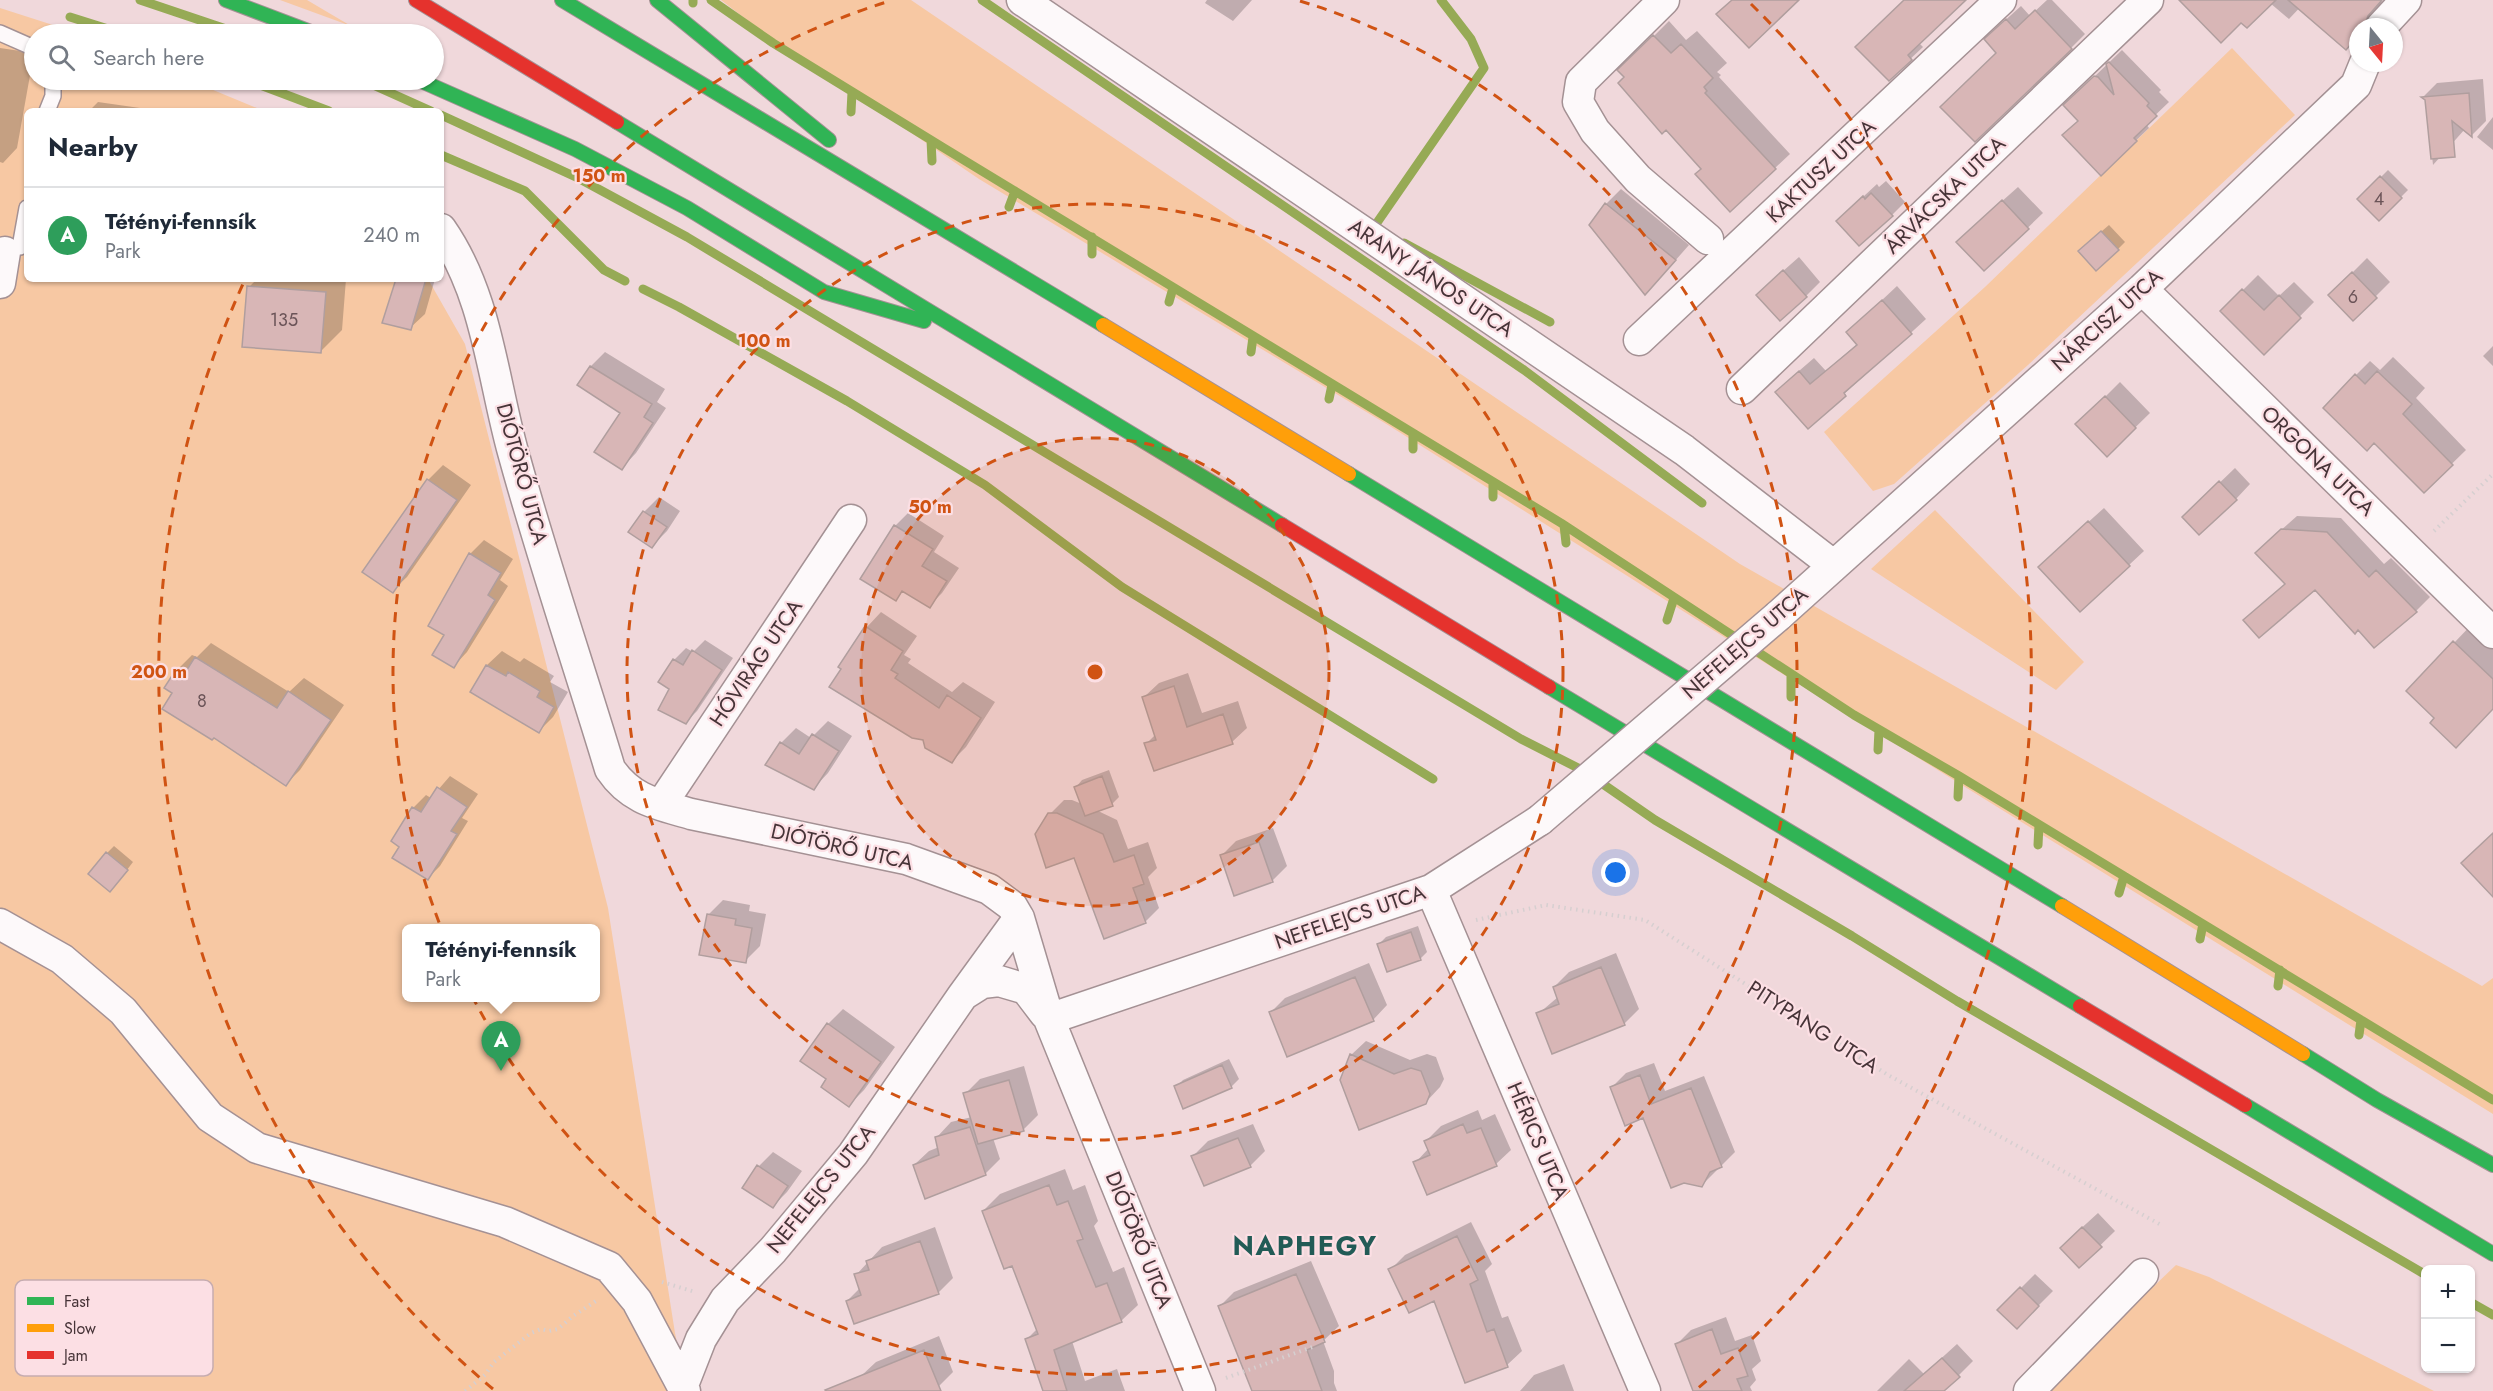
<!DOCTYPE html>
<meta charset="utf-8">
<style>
:root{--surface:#fff;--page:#f6f6f7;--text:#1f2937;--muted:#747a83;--line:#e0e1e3;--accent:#826d71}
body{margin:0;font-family:Jost,sans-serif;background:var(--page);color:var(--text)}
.controls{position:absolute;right:18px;bottom:18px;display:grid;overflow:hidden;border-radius:9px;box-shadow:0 2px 4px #0004}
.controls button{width:54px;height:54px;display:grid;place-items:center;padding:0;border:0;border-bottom:2px solid var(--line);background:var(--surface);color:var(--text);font:30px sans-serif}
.compass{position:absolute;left:2349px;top:18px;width:54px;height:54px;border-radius:50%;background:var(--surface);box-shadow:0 2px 4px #0004;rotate:162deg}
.you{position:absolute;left:1616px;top:873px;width:21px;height:21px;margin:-15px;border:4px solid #fff;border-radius:50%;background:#1a73e8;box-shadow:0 0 0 9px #1a73e833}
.badge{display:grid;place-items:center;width:39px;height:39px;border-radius:50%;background:var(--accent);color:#fff;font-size:20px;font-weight:700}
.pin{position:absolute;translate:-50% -50px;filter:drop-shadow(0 2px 3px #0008)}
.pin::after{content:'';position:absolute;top:32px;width:21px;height:18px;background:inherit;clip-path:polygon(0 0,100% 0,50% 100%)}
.popup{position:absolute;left:402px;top:924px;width:198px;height:78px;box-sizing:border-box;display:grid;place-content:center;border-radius:9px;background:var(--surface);filter:drop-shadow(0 2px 4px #0005);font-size:20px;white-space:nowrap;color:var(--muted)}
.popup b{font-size:22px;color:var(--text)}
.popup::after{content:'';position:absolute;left:50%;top:100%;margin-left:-12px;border:12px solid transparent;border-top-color:var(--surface)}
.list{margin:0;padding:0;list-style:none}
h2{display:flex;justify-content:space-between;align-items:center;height:78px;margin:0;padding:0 24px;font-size:26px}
h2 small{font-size:20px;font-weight:400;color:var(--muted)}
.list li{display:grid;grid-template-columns:39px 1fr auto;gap:18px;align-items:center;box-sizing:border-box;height:96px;padding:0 24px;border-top:2px solid var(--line)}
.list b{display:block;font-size:22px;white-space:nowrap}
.list p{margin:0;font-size:20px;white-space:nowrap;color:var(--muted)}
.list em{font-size:20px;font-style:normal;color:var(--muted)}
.icon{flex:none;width:33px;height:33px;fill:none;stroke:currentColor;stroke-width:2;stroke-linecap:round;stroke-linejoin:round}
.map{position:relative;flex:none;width:2493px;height:1391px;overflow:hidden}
.search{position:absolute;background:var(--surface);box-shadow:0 2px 4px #0004;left:24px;top:24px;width:420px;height:66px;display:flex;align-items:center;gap:15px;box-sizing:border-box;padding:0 21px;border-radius:33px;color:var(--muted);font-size:22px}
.panel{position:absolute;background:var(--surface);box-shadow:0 2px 4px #0004;left:24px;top:108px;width:420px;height:174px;border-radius:9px}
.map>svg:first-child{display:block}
.green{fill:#f7c8a3;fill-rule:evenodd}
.shadow{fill:#0003}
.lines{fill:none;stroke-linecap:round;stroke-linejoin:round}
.stream{stroke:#96aa55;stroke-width:9}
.building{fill:#d8b6b6;stroke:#b09e9e;stroke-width:1.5}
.lane-casing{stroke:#a49194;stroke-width:18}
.street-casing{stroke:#a49194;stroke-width:33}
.fast-casing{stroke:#a49194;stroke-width:16}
.slow-casing{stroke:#a49194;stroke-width:16}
.jam-casing{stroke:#a49194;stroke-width:16}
.path{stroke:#d6cfd0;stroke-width:4;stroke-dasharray:1.5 4.5;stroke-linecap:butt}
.lane{stroke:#fdf9fa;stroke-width:15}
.street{stroke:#fdf9fa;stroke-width:30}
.fast{stroke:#30b455;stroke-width:14}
.slow{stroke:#ff9f0a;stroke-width:14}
.jam{stroke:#e5322d;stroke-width:14}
.street-bridge-casing{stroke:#a49194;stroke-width:33;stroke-linecap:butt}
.street-bridge{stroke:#fdf9fa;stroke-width:30}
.ring{fill:none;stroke:#d05313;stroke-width:3;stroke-dasharray:10 8}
.labels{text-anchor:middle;stroke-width:4.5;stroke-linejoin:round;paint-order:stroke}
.number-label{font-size:18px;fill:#6b5458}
.street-label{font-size:21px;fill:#473438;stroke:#fcdfe4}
.district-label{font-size:27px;font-weight:bold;letter-spacing:1.5px;fill:#225b56;stroke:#fcdfe4}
.key{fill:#fcdfe4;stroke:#c6acb0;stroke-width:1.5}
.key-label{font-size:16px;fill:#473438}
.centre{fill:#d05313;stroke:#fcdfe4;stroke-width:3}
.ring-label{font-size:18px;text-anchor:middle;font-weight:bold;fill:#d05313;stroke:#fcdfe4;stroke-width:4.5;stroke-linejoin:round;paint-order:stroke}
</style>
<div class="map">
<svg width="2493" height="1391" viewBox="0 0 2493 1391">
<rect width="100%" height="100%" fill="#f0d8db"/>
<path class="green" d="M280,0H307L351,26Z
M721,0H911L1740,564L2482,986L2493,978V1114L1786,676L1388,425L979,179L756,27Z
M0,8L81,34H34V80H189L264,111H27V279H428L465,344L608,908L675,1333L687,1391H0ZM406,928H596V998H406Z
M2232,48L2295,115L2028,365L1894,484L1873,491L1824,432L1985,287Z
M1935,510L2084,662L2056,690L1871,569Z
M2176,1265L2209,1277L2434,1391H2044Z"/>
<path class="shadow" d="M1207,0H1252L1233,21L1205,3Z
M1906,0H1964L1919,43L1923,47L1889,79Z
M2047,0H2052L2085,34L2071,48L1998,52L2000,25L2021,6L2030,16Z
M2202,0H2307L2289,19L2270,3L2241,20Z
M2313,0H2382L2379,13L2366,27H2358V36Z
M1669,21L1686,40L1697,31L1727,63L1717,72L1721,75L1719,77L1790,154L1775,168H1703L1620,70Z
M0,48L34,53L17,148L3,163L0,162Z
M2122,50L2161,90L2159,92L2169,102L2146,124L2149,128L2101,174L2079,120L2065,105Z
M2483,79L2486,121L2472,135L2465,129L2433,165L2426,100L2423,97L2437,83Z
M98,102L140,108V111H89Z
M2493,117V150L2477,137Z
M2388,170L2408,190L2379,219L2359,199Z
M1886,181L1905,202L1892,215L1851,208L1877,184L1879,187Z
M2018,187L2043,213L1985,269L1973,227Z
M1621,189L1689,245L1659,279L1591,225L1606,204Z
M2109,225L2125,242L2118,249L2087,244Z
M1799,257L1820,282L1806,296L1773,280Z
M2367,258L2390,282L2353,319L2330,295Z
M2258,275L2279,296L2294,282L2314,302L2264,353L2222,311Z
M257,279H346L342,330L320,352L249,287Z
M398,279H435L425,314L410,328Z
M1897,286L1926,319L1808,427L1792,377L1814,358L1826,371L1858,343L1848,332Z
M2493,346V366L2483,356Z
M605,352L665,389L657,402L666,408L636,453L622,468V412L579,385L591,366Z
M2393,357L2425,388L2416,398L2466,450L2424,491L2356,375L2370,361L2380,370Z
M2120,382L2150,413L2107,455L2078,424Z
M443,465L471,485L407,577L392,591L364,572L428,480Z
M2235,468L2250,484L2236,499L2184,517Z
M659,497L680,511L667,531L652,546L631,531L644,512Z
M2104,508L2144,551L2129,565L2055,552Z
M908,513L944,536L934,552L959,568L942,593L929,606L904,590L896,599L895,526Z
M2297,516L2341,518L2384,564L2391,558L2430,597L2416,611L2315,588L2245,620L2286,583L2271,539Z
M484,540L513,559L500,580L508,586L467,652L454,666L446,635L470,554Z
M881,612L917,636L904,655L911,659L908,663L952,692L963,682L995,702L966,747L952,761L840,667L867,627Z
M2476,620L2493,636V708L2437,718L2408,691Z
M705,640L733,658L697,711L686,722L671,688L660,681L674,660L686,648L693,652Z
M211,643L289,692L304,678L344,705L300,770L286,784L214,736L174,693L178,669L192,655L197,657Z
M502,651L520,662L524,658L554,676L550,682L568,692L553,717L538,732L472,691L487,665Z
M1188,673L1202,713L1238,701L1247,728L1232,742L1146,744L1156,734L1144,697L1159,683Z
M828,721L852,736L828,773L814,788L781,743L796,728L811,738Z
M1109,770L1119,797L1112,804L1096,810L1117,820L1128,849L1148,842L1157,868L1148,877L1159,908L1145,922L1075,856L1050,814L1064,800H1072L1082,804L1076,787L1082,780Z
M450,776L478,794L462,818L468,821L440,866L428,878L401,846L393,841L413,808L426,795L431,798Z
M1273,828L1287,866L1272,881L1221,856L1236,841Z
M114,846L133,862L117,883L107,853Z
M723,900L750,905L749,911L766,914L760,946L745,961L708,915Z
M1418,926L1427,952L1420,959L1379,944L1386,937Z
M1616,953L1639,1009L1624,1024L1538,1014L1558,997L1554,987L1569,972Z
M1369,963L1387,1005L1373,1020L1271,1012L1285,998Z
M843,1009L895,1047L864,1090L849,1105L828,1079L802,1060L828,1024Z
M1366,1041L1410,1060L1427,1054L1436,1057L1444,1079L1440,1087L1425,1103L1351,1055Z
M1229,1059L1239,1079L1232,1086L1184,1107L1176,1087L1183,1080Z
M1654,1063L1665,1091L1704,1076L1735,1152L1702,1185L1644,1116L1612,1087L1626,1073Z
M1024,1066L1038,1115L1023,1130L993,1138L1000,1159L985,1174L914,1165L929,1151L939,1147L937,1137L951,1122L972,1117L965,1094L980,1079Z
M1478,1110L1482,1120L1495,1114L1511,1150L1496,1164L1415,1163L1429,1148L1426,1141L1441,1126Z
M1253,1124L1265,1151L1250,1166L1193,1156L1208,1141Z
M773,1152L802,1171L787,1192L773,1206L759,1166Z
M1065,1169L1073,1190L1085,1185L1098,1221L1094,1226L1113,1272L1124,1267L1138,1305L1121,1321L1072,1341L1085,1381L1117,1369L1125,1391H1044L1027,1339L1038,1328L1013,1264L983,1211L1000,1194Z
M2098,1213L2115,1231L2079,1266L2076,1233Z
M1471,1222L1492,1264L1485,1271L1502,1318L1508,1316L1522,1351L1507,1365L1434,1299L1390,1270L1405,1255Z
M935,1227L953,1278L938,1293L847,1301L860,1288L856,1275L882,1247Z
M1311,1261L1339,1326L1323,1341L1334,1371V1383L1337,1391H1252L1219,1307L1234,1292Z
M2035,1274L2053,1291L2017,1327L1999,1310Z
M1726,1317L1735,1341L1752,1335L1761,1361L1752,1369L1756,1380L1750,1387L1752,1391H1694L1677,1344L1691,1330Z
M939,1336L953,1372L938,1387L928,1391H867L861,1376L876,1362Z
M1957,1344L1973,1361L1943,1391H1877L1909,1359L1924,1374Z
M1564,1364L1574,1391H1520L1534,1375Z"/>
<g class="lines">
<path class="stream" d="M140,0L241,34
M711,0L773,43L944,148L1561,523L1854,715L1959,776L2493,1100
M982,0L1524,370L1702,503
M693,3V0
M70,17L124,34
M247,80L329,111
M362,80L431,111
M851,112L852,92
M441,115L578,178L687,237L1521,739L1584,771L1655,820L1852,936L1957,1001L2426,1275
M931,140L932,161
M441,155L525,191L604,270L625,281
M1009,207L1015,191
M1379,229L1374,227L1484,68L1471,39L1441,0
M1404,243L1550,322
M1092,254V237
M643,289L679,307L847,401L985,485L1122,587L1433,779
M1169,302L1173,288
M1251,352L1253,337
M1329,399L1332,385
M1413,434V449
M1493,482V497
M1564,525L1566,543
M1667,620L1674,598
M1791,697V674
M1878,750L1879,730
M1958,797L1959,776
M2038,845L2039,825
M2119,893L2124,876
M2200,939L2203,924
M2278,986L2280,970
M2359,1035L2361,1020
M2470,1302L2493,1315"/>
</g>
<path class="building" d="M1732,0H1799L1749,48L1716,14Z
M1904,0H1966L1908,55L1912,60L1889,81L1855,47Z
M2179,0H2276L2247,28L2241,23L2221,43Z
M2288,0H2382L2368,16L2364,27H2358V36L2346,50Z
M2035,10L2072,49L1975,142L1940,107L1996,53L1984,39L2006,19L2015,29Z
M1653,35L1671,53L1681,44L1713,78L1704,87L1707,91L1705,93L1776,169L1730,212L1695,174L1701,169L1666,130L1662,134L1618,83L1624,77L1617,70Z
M2109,62L2149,103L2147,106L2157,116L2134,138L2137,141L2101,176L2062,135L2078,121L2063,105L2094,76L2098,77L2114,95L2106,64Z
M2469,93L2472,137L2452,121L2455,157L2431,159L2425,100L2421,97Z
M2380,176L2402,198L2379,221L2357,199Z
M1871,193L1893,216L1859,246L1836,221L1863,196L1865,199Z
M2002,200L2029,229L1984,271L1956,242Z
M1605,203L1676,260L1645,295L1589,225Z
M2101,231L2119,250L2096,271L2078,251Z
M1783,270L1807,297L1780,321L1756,295Z
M2352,272L2377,298L2353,321L2328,295Z
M396,279H426L411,330L382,323Z
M247,286L326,292L321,353L242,347Z
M2242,289L2264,310L2279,295L2301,318L2264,355L2220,311Z
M1882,300L1912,334L1844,393L1846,396L1808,429L1775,392L1799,371L1810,384L1857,345L1846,332Z
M590,366L652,404L644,417L653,423L622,470L594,452L620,413L577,385Z
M2377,371L2412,404L2403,414L2453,465L2424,493L2374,443L2367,451L2323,408L2355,374L2365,384Z
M2105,396L2136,428L2107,457L2075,424Z
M427,479L457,500L393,593L362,572Z
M2219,481L2237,500L2199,535L2182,517Z
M643,511L667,527L652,548L628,532Z
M2088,521L2130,566L2080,612L2038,567Z
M894,525L933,549L922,566L947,581L930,608L902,591L896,601L860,579Z
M2281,529L2327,532L2369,577L2376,570L2417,612L2374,648L2358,630L2355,634L2315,590L2259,638L2243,620L2285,584L2255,553Z
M469,553L501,573L488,595L495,600L454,668L432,655L444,635L428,626Z
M865,626L903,651L891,670L898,674L895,678L939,708L947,695L981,718L952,763L925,748L923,740L912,738L829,687L841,669L838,667Z
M2453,641L2493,679V709L2456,748L2430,723L2434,718L2406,691Z
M692,650L722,670L686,724L658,710L669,689L658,682L673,659L683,665Z
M195,657L277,708L288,691L331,720L286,786L214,738L212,740L162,709L172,693L164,688L177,668L185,673Z
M486,665L506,676L508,672L540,691L537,697L554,707L539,733L470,692Z
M1174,686L1187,727L1223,714L1233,744L1154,771L1144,743L1156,740L1142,697Z
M812,734L839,751L814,790L765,765L780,742L799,754Z
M1102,776L1113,806L1085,816L1074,787Z
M437,787L467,807L451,831L457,834L428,880L392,858L399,847L391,841L412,807L421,812Z
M1048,813H1057L1103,834L1114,862L1134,855L1144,884L1133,888L1146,923L1104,939L1074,858L1046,868L1035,834Z
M2493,833V897L2461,863Z
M1259,842L1273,882L1234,896L1220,855Z
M106,852L128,870L110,892L88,874Z
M707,914L736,919L735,925L752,928L746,963L699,955Z
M1411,932L1421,960L1387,972L1377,944Z
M1601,967L1625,1025L1552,1054L1536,1013L1559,1004L1553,987Z
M1355,977L1374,1021L1287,1057L1269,1012Z
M827,1023L881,1062L849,1107L821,1087L826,1079L800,1061Z
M1350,1054L1394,1074L1411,1068L1421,1071L1430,1094L1426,1104L1359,1130L1340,1080Z
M1222,1065L1232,1088L1183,1109L1174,1086Z
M1640,1075L1651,1104L1691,1088L1722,1167L1710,1172L1702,1187L1684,1183L1671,1188L1643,1118L1625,1126L1610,1087Z
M1009,1080L1024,1131L978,1144L963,1093Z
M1463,1124L1467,1133L1481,1128L1497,1166L1427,1195L1413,1162L1430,1155L1424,1141Z
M970,1127L986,1175L925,1199L913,1165L939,1155L935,1137Z
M1238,1138L1251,1167L1204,1186L1191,1156Z
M757,1165L788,1186L773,1208L742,1188Z
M1049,1185L1057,1205L1068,1201L1083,1239L1077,1241L1096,1287L1107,1283L1122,1322L1054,1350L1067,1391H1043L1025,1339L1038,1334L1012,1266L1004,1269L982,1211Z
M2082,1227L2102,1247L2079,1268L2060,1248Z
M1457,1236L1478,1280L1470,1284L1487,1332L1494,1329L1508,1367L1465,1383L1434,1301L1409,1313L1388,1269Z
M920,1241L939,1294L854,1324L846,1301L861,1295L854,1274L869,1270L866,1261Z
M1296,1274L1325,1342L1307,1350L1322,1391H1252L1218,1306Z
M2020,1287L2039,1306L2017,1329L1997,1310Z
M1712,1329L1721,1354L1738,1348L1748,1376L1737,1379L1742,1391H1693L1675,1344Z
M924,1350L941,1391H826L825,1390Z
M1942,1358L1960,1377L1944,1391H1904Z"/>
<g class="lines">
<defs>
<path id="lane" d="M0,33L34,48
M47,111L53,96V80
M20,247L27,208"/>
<path id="street" d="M1022,0L1684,450L1833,565
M1664,0L1581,82L1578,102L1595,131L1638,179L1708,239
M2381,27L2406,0
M441,229C487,295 492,376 513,452C542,558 578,663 610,769C631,800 657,804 691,814L906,859L989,889L1012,906L1019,918L1049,1019L1200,1391
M0,283L5,252
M2142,289L2493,633
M1639,340L2001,0
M1742,389L2148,0
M1778,616L2142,289L2356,85L2365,63
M661,805L851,520
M1431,890L1645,1391
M0,924L62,959L123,1011L210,1117L257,1148L505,1222L609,1267L637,1301L685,1391
M963,995L1019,918
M1049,1019L1431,890L1540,820
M683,1385L701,1339L725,1300L773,1250L853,1154L963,995L982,983L999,981L1026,989L1045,1014
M2029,1391L2143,1274"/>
<path id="fast" d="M226,0L316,34
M562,0L1103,325
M657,0L829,140
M419,80L575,149L687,208L824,292L924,321
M617,122L1282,525
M1349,474L2062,906
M1549,687L2080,1006
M2303,1054L2377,1100L2493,1165
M2245,1105L2493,1254"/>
<path id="slow" d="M1103,325L1349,474
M2062,906L2303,1054"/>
<path id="jam" d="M416,0L617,122
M1282,525L1549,687
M2080,1006L2245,1105"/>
</defs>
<use href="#lane" class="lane-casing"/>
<use href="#street" class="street-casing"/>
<use href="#fast" class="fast-casing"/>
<use href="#slow" class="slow-casing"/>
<use href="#jam" class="jam-casing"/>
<path class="path" d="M2434,531L2493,474
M1476,920L1546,905L1645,920L1888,1075L2163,1226
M662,1282L695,1292
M1226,1378L1315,1346
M465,1391L485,1375L494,1362L531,1333L541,1329L549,1331L558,1329L573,1316L596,1301"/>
<use href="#lane" class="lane"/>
<use href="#street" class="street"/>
<use href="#fast" class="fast"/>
<use href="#slow" class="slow"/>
<use href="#jam" class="jam"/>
<defs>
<path id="street-bridge" d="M1540,820L1778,616"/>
</defs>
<use href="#street-bridge" class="street-bridge-casing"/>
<use href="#street-bridge" class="street-bridge"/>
</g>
<circle cx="1095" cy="672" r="234" fill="#d05313" fill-opacity=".12"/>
<g class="ring">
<circle cx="1095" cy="672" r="234"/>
<circle cx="1095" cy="672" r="468"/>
<path d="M1300 1A702 702 0 1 1 890 1"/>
<path d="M493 1389A936 936 0 0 1 243 284M1751 4A936 936 0 0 1 1697 1389"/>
</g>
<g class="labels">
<g class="number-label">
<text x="2379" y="205">4</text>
<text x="2353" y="303">6</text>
<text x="284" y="326">135</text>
<text x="202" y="707">8</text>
</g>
<g class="street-label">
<text transform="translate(1821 171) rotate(-43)" y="7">KAKTUSZ UTCA</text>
<text transform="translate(1945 195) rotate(-44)" y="7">ÁRVÁCSKA UTCA</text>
<text transform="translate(1431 278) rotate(34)" y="7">ARANY JÁNOS UTCA</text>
<text transform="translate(2107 320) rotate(-42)" y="7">NÁRCISZ UTCA</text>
<text transform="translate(2318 461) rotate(44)" y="7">ORGONA UTCA</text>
<text transform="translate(522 474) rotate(75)" y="7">DIÓTÖRŐ UTCA</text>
<text transform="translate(1745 643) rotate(-41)" y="7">NEFELEJCS UTCA</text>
<text transform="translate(756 663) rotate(-56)" y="7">HÓVIRÁG UTCA</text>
<text transform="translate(842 847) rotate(13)" y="7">DIÓTÖRŐ UTCA</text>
<text transform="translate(1350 917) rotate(-19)" y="7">NEFELEJCS UTCA</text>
<text transform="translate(1813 1027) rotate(33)" y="7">PITYPANG UTCA</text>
<text transform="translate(1538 1141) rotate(67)" y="7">HÉRICS UTCA</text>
<text transform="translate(821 1189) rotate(-51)" y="7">NEFELEJCS UTCA</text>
<text transform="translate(1139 1240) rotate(68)" y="7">DIÓTÖRŐ UTCA</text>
</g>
<g class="district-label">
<text x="1305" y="1255">NAPHEGY</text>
</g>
</g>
<rect x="15" y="1280" width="198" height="96" rx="9" class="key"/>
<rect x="27" y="1297" width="27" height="8" fill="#30b455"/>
<rect x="27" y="1324" width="27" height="8" fill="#ff9f0a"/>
<rect x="27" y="1351" width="27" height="8" fill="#e5322d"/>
<g class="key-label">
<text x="64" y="1307">Fast</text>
<text x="64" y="1334">Slow</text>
<text x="64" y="1361">Jam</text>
</g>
<circle cx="1095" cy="672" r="9" class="centre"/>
<g class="ring-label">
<text x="599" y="182">150 m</text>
<text x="764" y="347">100 m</text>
<text x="930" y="513">50 m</text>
<text x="159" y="678">200 m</text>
</g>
</svg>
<div class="controls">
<button>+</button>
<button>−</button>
</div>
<svg class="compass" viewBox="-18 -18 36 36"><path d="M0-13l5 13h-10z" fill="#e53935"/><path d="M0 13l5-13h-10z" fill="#747a83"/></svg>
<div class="you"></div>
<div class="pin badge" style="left:501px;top:1071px;background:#2e9e5b">A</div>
<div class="popup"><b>Tétényi-fennsík</b>Park</div>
<div class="search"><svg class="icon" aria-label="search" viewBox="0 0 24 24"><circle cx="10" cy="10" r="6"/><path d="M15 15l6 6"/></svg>Search here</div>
<section class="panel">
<h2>Nearby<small></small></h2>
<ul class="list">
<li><span class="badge" style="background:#2e9e5b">A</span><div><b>Tétényi-fennsík</b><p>Park</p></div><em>240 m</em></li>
</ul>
</section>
</div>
